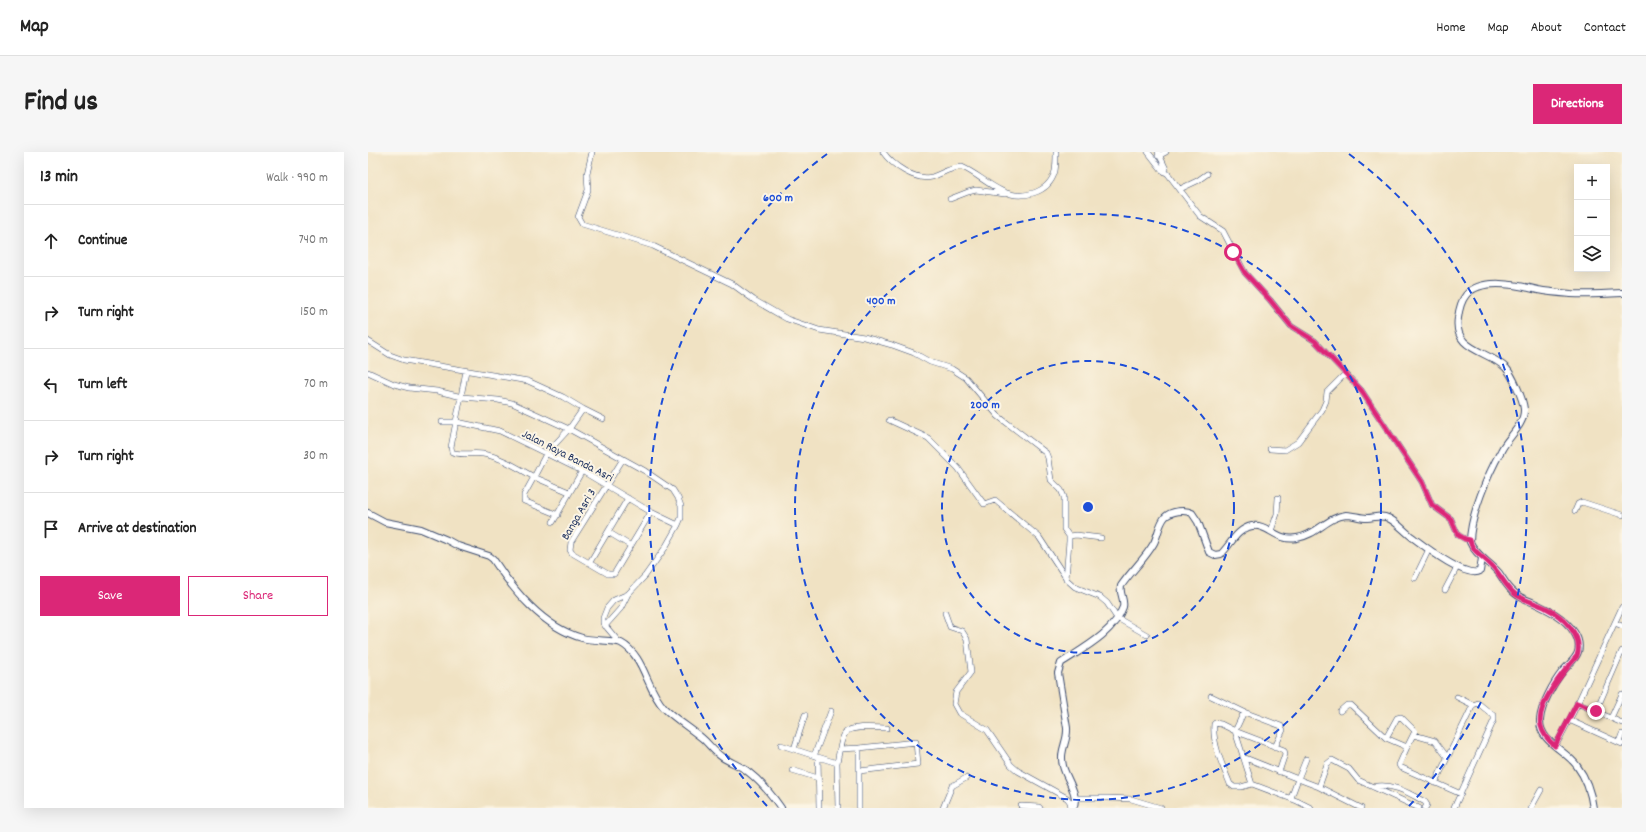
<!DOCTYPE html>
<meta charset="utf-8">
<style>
:root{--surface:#fff;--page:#f6f6f6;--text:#222;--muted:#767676;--line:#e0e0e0;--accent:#db2777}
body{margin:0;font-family:Dekko,sans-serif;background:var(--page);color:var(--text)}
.controls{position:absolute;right:12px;top:12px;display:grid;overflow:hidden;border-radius:0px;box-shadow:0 4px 16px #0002}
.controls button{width:36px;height:36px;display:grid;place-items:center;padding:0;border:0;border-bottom:1px solid var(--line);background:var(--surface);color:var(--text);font:20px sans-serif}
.stop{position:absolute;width:12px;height:12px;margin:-9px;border:3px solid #db2777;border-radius:50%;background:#fff}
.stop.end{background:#db2777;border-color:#fff;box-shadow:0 1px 4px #0008}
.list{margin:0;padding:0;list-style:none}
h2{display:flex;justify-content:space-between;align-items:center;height:52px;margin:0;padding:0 16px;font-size:17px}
h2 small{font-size:13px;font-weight:400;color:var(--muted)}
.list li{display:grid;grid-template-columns:26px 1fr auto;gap:12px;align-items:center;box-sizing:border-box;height:72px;padding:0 16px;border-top:1px solid var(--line)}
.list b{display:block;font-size:15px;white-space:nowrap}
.list em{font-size:13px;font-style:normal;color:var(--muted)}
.actions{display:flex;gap:8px;padding:12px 16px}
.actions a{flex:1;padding:9px 0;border:1px solid var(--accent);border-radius:0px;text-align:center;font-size:14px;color:var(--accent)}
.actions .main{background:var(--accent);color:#fff}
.icon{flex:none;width:22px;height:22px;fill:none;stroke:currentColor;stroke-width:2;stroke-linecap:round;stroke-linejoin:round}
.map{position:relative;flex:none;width:1254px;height:656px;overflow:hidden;border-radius:0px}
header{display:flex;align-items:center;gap:24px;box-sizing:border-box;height:56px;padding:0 20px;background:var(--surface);border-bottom:1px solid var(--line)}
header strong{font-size:19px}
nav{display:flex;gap:22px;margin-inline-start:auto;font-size:14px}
.intro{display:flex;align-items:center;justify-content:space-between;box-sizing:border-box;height:96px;padding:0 24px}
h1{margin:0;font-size:28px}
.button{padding:10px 18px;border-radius:0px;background:var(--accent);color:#fff;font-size:14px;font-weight:700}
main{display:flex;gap:24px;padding:0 24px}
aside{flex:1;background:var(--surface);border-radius:0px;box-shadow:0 4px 16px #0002}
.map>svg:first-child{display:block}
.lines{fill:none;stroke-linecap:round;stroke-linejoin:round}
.minor-casing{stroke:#3b4a6d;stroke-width:6}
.tertiary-casing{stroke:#3b4a6d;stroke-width:8}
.minor{stroke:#fff;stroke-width:5}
.tertiary{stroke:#fff;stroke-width:6}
.route{stroke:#db2777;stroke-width:5}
.ring{fill:none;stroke:#1d4ed8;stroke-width:2;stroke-dasharray:7 5}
.labels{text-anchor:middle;stroke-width:4;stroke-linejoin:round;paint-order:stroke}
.street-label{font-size:12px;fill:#1b2f5e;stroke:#fcf5e5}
.centre{fill:#1d4ed8;stroke:#fcf5e5;stroke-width:2}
.ring-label{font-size:12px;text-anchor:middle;font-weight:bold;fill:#1d4ed8;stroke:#fcf5e5;stroke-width:4;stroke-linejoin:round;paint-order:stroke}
</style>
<header>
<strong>Map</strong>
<nav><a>Home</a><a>Map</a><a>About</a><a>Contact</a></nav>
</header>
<div class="intro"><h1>Find us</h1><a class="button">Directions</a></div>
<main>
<aside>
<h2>13 min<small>Walk · 990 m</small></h2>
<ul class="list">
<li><svg class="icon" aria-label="ahead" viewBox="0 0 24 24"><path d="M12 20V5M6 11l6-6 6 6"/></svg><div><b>Continue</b></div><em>740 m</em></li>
<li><svg class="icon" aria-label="right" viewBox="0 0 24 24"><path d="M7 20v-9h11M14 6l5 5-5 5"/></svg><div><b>Turn right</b></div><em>150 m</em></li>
<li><svg class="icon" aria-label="left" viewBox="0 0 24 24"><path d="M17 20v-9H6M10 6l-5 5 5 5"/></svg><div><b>Turn left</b></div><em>70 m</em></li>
<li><svg class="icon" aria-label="right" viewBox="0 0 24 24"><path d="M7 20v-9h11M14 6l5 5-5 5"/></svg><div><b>Turn right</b></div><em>30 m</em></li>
<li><svg class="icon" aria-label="arrive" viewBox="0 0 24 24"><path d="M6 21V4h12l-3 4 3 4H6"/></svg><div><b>Arrive at destination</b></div></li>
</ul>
<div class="actions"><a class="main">Save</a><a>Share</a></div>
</aside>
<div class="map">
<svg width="1254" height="656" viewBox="0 0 1254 656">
<rect width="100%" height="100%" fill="#fcf5e5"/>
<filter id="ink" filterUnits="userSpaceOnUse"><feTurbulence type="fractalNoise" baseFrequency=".025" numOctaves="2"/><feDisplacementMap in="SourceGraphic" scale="8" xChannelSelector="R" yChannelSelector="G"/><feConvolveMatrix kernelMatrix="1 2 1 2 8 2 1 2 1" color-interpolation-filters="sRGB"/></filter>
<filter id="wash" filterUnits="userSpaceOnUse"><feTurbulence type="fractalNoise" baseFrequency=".012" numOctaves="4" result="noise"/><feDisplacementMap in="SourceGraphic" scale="16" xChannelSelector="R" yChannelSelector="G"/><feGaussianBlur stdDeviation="0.9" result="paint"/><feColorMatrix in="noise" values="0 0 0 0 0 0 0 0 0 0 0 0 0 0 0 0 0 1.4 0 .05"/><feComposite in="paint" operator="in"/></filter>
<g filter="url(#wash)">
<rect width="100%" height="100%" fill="#f0e2c3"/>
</g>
<g filter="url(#ink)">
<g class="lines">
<defs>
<path id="minor" d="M224,0L219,22L220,38L210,65L214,72L285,94L364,132L386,148L419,167L451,178L496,185L524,193L546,201L562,210L584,217L598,226L630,264L678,301L680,306L683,328L693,338L696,345V377L701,384V389L698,427L707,435L732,445L739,451L749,466L779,483
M515,0C524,13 547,29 564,25C573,22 583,15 594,15C608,21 619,32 634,39C653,48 681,42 687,19C688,13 688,6 688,0
M780,0L794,18L800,22L832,64L855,79L877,121L902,148L923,174L947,189L993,238L1054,330L1064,353L1083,367L1090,383L1097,387H1102
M790,0L798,17
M790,4L798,0
M812,37L829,29L839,22
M582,47L600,40L608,38L637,42
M0,189L22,203L36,208L160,229L195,245L215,257L201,277L277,319L305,338L310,346L313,354V366L310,373L297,396L277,424L260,442L253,456L237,474
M98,219L83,295L84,300C93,304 105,300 115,302C133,305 150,316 166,325L156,343V349L190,363
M0,220L26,232L41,236L69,239L94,245L130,248L144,251L201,277L178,302L166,325L201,340
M215,257L235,267
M521,268L560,286L590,316L616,352L627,348L671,385L698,426
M74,270H89L132,279L214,319L283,360L310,373
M902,297L917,298L930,290L954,258L958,249L959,240L977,222
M255,307L203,390L202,398L204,401L240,422H246L283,360
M1207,359L1210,352L1214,350L1254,363
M185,370L214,319
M903,379L909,362L910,346
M240,380L263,394
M701,384L708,383L733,386
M222,410L260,346
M1047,426L1061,397
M1077,438L1089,415
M577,461L582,475L594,479L599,487L603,520L588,540L586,552L591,561L619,578L643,613L650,619L699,646L702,650L703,656
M1247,471L1254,474
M251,490L235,471V466L239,456L246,448L260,442
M843,544L876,560L913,574L915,578L907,595
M1089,545L1105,553
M1209,551L1254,571
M972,559L979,553H983L1018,586L1039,595L1031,613L1032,615L1093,642
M1228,559L1254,499
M876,560L867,579L884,632
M1243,566L1254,542
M1201,568L1254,592
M1046,583L1067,589L1079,605
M1018,586L1029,566L1033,565L1047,579L1039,595
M1251,590L1254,582
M413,593L450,605L451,656
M1187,595L1206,559L1254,455
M426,597L437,563
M472,597L491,596
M446,604L463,559
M450,605L469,611L470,656
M875,605L930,627L923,646
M938,607L930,627L951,635L993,656
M469,611C471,602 472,587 478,580C485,573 510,576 519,576
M424,618L450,626
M911,620L917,602L916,598L867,579L853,572L847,571L846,572C844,592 855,614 862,632L866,635H873L884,632L929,649L943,656
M1067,631L1105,553L1110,551L1126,564V568L1086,656
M951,635L959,612L964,608L981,617L990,628L1051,656
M1005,635C1023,630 1041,641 1057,650L1059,653L1057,656
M708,646H740L763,647L793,656
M653,654L671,655L672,656
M491,656V596L548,590L550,612L491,619
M575,656L584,634L598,626
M1163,656L1173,638"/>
<path id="tertiary" d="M0,361L17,370L53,377L79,388L90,394L121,404L125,407C146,439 175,475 214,486C224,489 247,488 253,491C277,504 278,537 296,556C307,567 322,576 334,586C341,592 346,600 354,605C362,610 370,613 378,618C391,628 404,643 413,656
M705,656C712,643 698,627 695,614C691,598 700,590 699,576L690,521L693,511C714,497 746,481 755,455C757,448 751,441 753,434C763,419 777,407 786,391C790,383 791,372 797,365C803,359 817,357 824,361L830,370L841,400L847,403L853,402C863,392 869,377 884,374C899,371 909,390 929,386C949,383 959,365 978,363C985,363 992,366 999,366C1006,366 1013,362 1020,366C1029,370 1036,379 1044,385C1056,394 1098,427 1112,419L1114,406
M1225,656C1223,641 1218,626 1209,614C1198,598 1171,590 1172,568C1173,553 1186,530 1195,519C1200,513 1208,507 1210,500C1212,493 1210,486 1206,480C1196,465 1179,457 1164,450C1159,448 1152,446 1148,442C1140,437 1136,428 1131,421C1122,410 1107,403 1102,390C1102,364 1120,322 1133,299C1139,286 1157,273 1156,257C1155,247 1145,224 1138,216C1120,198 1085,199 1090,166C1091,158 1093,149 1098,143C1113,125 1150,133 1170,138C1180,140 1192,141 1203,142C1220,143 1237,142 1254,141"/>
</defs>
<use href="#minor" class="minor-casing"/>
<use href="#tertiary" class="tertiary-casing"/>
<use href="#minor" class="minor"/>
<use href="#tertiary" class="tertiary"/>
</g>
</g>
<g class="lines" filter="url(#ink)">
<path class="route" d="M865,100L877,121L902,148L923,174L947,189L993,238L1054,330L1064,353L1083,367L1090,383L1097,387L1102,388C1103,398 1114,404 1121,411C1131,419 1136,433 1147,442C1155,448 1168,451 1178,456C1194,464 1216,483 1209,504C1196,519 1167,553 1173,574C1175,583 1181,589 1187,594L1209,551L1228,559"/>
</g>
<g class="ring">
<circle cx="720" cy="355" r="146"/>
<circle cx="720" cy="355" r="293"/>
<path d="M399 654A439 439 0 0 1 459 2M981 2A439 439 0 0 1 1041 654"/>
</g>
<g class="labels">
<g class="street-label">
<text transform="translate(200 303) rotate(27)" y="4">Jalan Raya Banda Asri</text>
<text transform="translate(210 362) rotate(-60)" y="4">Banga Asri 3</text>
</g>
</g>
<circle cx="720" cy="355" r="6" class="centre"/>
<g class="ring-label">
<text x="410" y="49">600 m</text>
<text x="513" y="152">400 m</text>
<text x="617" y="256">200 m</text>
</g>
</svg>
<div class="controls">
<button>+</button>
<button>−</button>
<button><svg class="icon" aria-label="layers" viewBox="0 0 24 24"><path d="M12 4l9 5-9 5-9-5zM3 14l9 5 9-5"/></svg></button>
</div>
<div class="stop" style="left:865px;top:100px"></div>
<div class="stop end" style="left:1228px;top:559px"></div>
</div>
</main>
